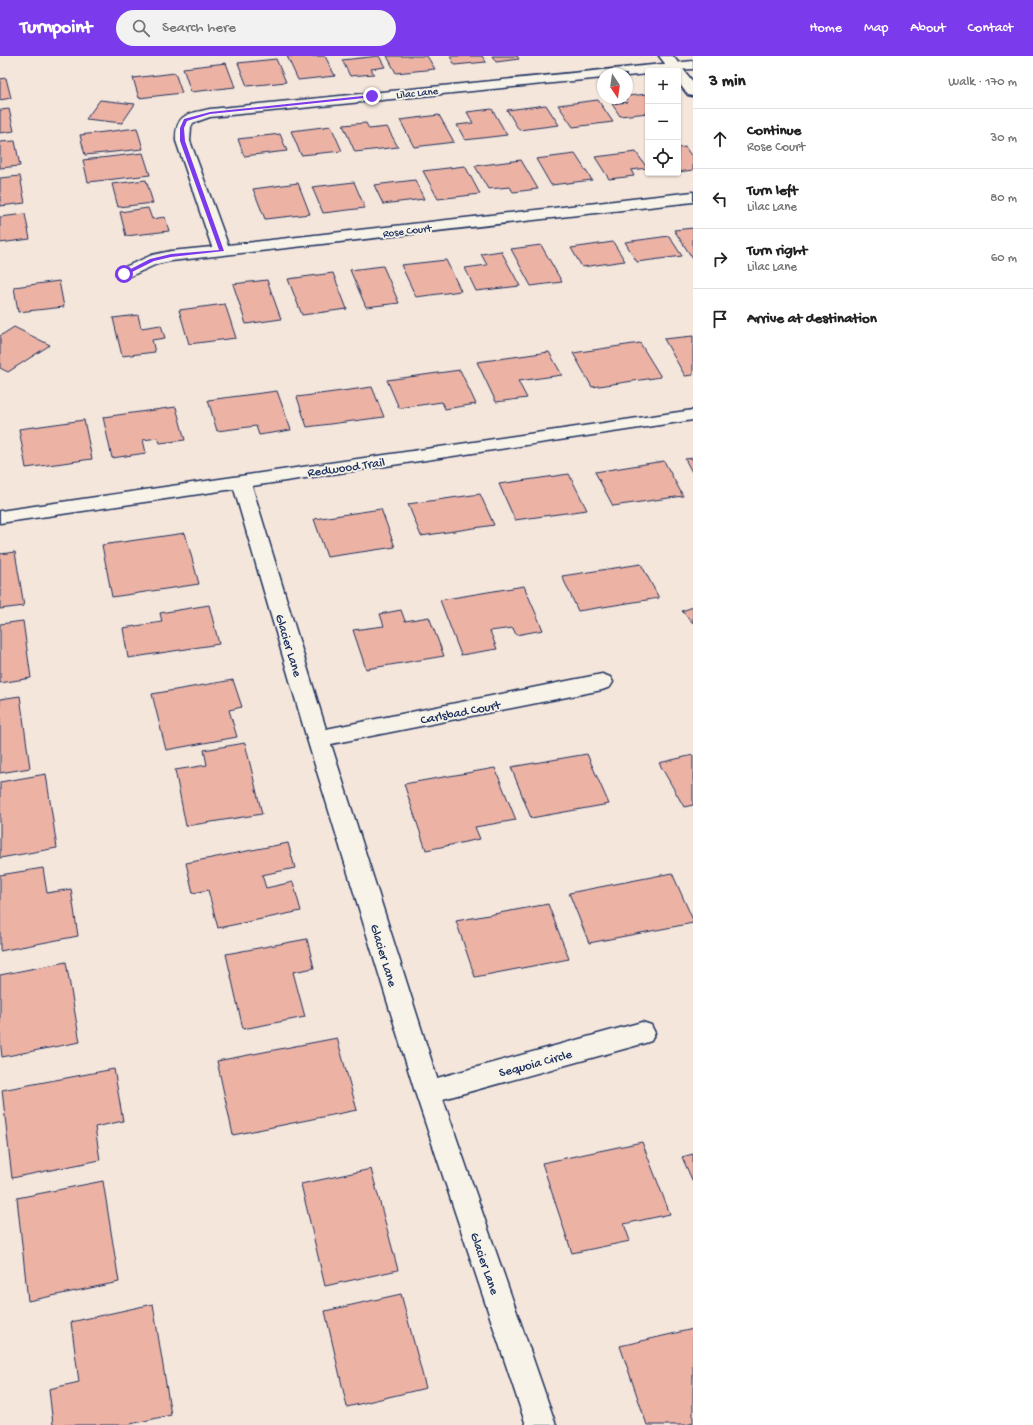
<!DOCTYPE html>
<meta charset="utf-8">
<style>
:root{--surface:#fff;--page:#f2f2f2;--text:#222;--muted:#767676;--line:#e0e0e0;--accent:#7c3aed}
body{margin:0;font-family:"Gochi Hand",sans-serif;background:var(--page);color:var(--text)}
.controls{position:absolute;right:12px;top:12px;display:grid;overflow:hidden;border-radius:4px;box-shadow:0 1px 3px #0004}
.controls button{width:36px;height:36px;display:grid;place-items:center;padding:0;border:0;border-bottom:1px solid var(--line);background:var(--surface);color:var(--text);font:20px sans-serif}
.compass{position:absolute;left:597px;top:12px;width:36px;height:36px;border-radius:50%;background:var(--surface);box-shadow:0 1px 3px #0004;rotate:167deg}
.stop{position:absolute;width:12px;height:12px;margin:-9px;border:3px solid #7c3aed;border-radius:50%;background:#fff}
.stop.end{background:#7c3aed;border-color:#fff;box-shadow:0 1px 4px #0008}
.list{margin:0;padding:0;list-style:none}
h2{display:flex;justify-content:space-between;align-items:center;height:52px;margin:0;padding:0 16px;font-size:17px}
h2 small{font-size:13px;font-weight:400;color:var(--muted)}
.list li{display:grid;grid-template-columns:26px 1fr auto;gap:12px;align-items:center;box-sizing:border-box;height:60px;padding:0 16px;border-top:1px solid var(--line)}
.list b{display:block;font-size:15px;white-space:nowrap}
.list p{margin:0;font-size:13px;white-space:nowrap;color:var(--muted)}
.list em{font-size:13px;font-style:normal;color:var(--muted)}
.icon{flex:none;width:22px;height:22px;fill:none;stroke:currentColor;stroke-width:2;stroke-linecap:round;stroke-linejoin:round}
.map{position:relative;flex:none;width:693px;height:1369px;overflow:hidden}
header{display:flex;align-items:center;gap:24px;box-sizing:border-box;height:56px;padding:0 20px;background:var(--accent);color:#fff}
header strong{font-size:19px}
nav{display:flex;gap:22px;margin-inline-start:auto;font-size:14px}
.search{width:280px;height:36px;background:var(--page);display:flex;align-items:center;gap:10px;box-sizing:border-box;padding:0 14px;border-radius:22px;color:var(--muted);font-size:15px}
main{display:flex}
aside{flex:1;background:var(--surface)}
.map>svg:first-child{display:block}
.building{fill:#ecb3a5;stroke:#1b2f5e}
.lines{fill:none;stroke-linecap:round;stroke-linejoin:round}
.street-casing{stroke:#1b2f5e;stroke-width:3}
.secondary-casing{stroke:#1b2f5e;stroke-width:3}
.street{fill:#f7f3e8;fill-rule:evenodd}
.secondary{fill:#f7f3e8;fill-rule:evenodd}
.route{fill:#7c3aed}
.labels{text-anchor:middle;stroke-width:3.5;stroke-linejoin:round;paint-order:stroke}
.far-street-label{font-size:11px;fill:#1b2f5e;stroke:#f7f3e8}
.street-label{font-size:13px;fill:#1b2f5e;stroke:#f7f3e8}
</style>
<header>
<strong>Turnpoint</strong>
<div class="search"><svg class="icon" aria-label="search" viewBox="0 0 24 24"><circle cx="10" cy="10" r="6"/><path d="M15 15l6 6"/></svg>Search here</div>
<nav><a>Home</a><a>Map</a><a>About</a><a>Contact</a></nav>
</header>
<main>
<div class="map">
<svg width="693" height="1369" viewBox="0 0 693 1369">
<rect width="100%" height="100%" fill="#f5e6db"/>
<filter id="ink" filterUnits="userSpaceOnUse"><feTurbulence type="fractalNoise" baseFrequency=".025" numOctaves="2"/><feDisplacementMap in="SourceGraphic" scale="8" xChannelSelector="R" yChannelSelector="G"/><feConvolveMatrix kernelMatrix="1 2 1 2 8 2 1 2 1" color-interpolation-filters="sRGB"/></filter>
<g filter="url(#ink)">
<path class="building" d="M287,0H325L335,20L298,24Z
M379,0L385,11L371,13L374,18L350,20L342,4Z
M387,0H427L435,13L396,17Z
M450,0H482L486,6L455,9Z
M492,0H517L519,3L496,6Z
M276,3L286,26L247,30L238,7Z
M226,7L235,31L191,36L183,12Z
M175,17L182,37L139,42L133,22Z
M6,22L11,42L0,44V23Z
M648,38V57L620,60L612,48L628,46L626,42L627,40Z
M100,44L135,48L122,67L86,63Z
M598,44L613,66L573,71L558,49Z
M546,49L559,69L519,74L507,54Z
M9,53L14,75L0,77V54Z
M492,53L507,79L465,84L457,69L473,67L467,56Z
M439,59L454,86L414,91L400,64Z
M366,67L369,73L387,71L398,91L355,96L343,69Z
M331,70L342,95L301,99L291,75Z
M137,72L143,93L85,99L80,79Z
M280,78L287,95L244,100L238,83Z
M15,85L20,110L0,112V86Z
M685,91L693,102V114L678,116V92Z
M636,96L647,112L631,114L634,120L609,123L595,101Z
M143,97L150,119L88,126L83,104Z
M575,98L592,124L551,129L536,103Z
M521,104L538,133L513,136L510,131L488,133L475,110Z
M465,110L480,138L438,143L423,115Z
M20,120L25,147L0,150V122Z
M146,124L153,147L118,151L112,128Z
M415,124L424,143L383,148L374,129Z
M354,126L365,152L323,157L312,131Z
M298,127L310,158L265,163L253,133Z
M148,152L152,163L165,161L169,175L126,180L120,156Z
M25,158L30,183L0,187V161Z
M693,172V203L674,174Z
M669,180L682,200L637,206L625,186Z
M613,186L625,205L582,211L571,192Z
M541,189L562,226L531,230L511,193Z
M501,195L520,230L476,235L465,212L487,209L481,198Z
M446,204L461,235L416,241L401,209Z
M383,210L399,247L366,251L350,214Z
M333,217L347,253L302,259L288,223Z
M267,224L281,263L246,268L233,228Z
M59,225L64,251L18,256L14,231Z
M225,248L236,282L189,288L179,254Z
M138,259L141,272L161,269L165,282L152,284L155,296L122,300L113,262Z
M14,271L50,289L8,316L0,312V280Z
M693,280V319L685,320L664,283Z
M640,287L661,321L592,331L573,297Z
M549,296L562,319L518,325L527,342L496,346L477,306Z
M460,314L476,348L445,353L442,346L399,352L387,324Z
M372,331L384,361L307,371L297,341Z
M277,335L291,374L259,379L256,370L217,375L208,344Z
M176,351L185,384L160,387L158,382L143,384L146,397L112,402L103,361Z
M84,364L92,403L26,412L19,373Z
M693,402V418L685,403Z
M664,405L683,440L613,450L595,416Z
M569,418L587,454L515,464L499,428Z
M480,438L494,469L421,480L408,448Z
M381,453L395,491L327,501L314,463Z
M185,477L199,528L112,541L102,489Z
M15,496L24,550L0,553V498Z
M641,508L659,542L578,555L562,520Z
M524,530L543,574L516,579L513,572L490,575L497,593L461,599L440,544Z
M209,549L219,588L128,602L123,572L162,566L160,557Z
M693,551V567L682,555Z
M401,554L405,565L429,561L444,600L366,613L353,574L384,570L380,558Z
M23,565L31,622L0,627V568Z
M233,624L242,651L229,654L237,681L166,694L152,638Z
M20,640L30,712L0,717V643Z
M245,687L262,758L186,770L175,714L207,709L204,694Z
M587,698L609,748L531,762L511,711Z
M693,699V749L684,751L659,707Z
M495,712L516,764L475,771L480,783L426,794L404,728Z
M46,718L57,792L0,802V726Z
M288,787L295,812L262,819L266,832L293,826L301,855L218,872L208,834L193,837L186,807Z
M43,812L47,837L71,833L78,880L0,895V819Z
M672,817L693,864V867L589,887L569,837Z
M548,848L569,903L475,921L456,865Z
M307,883L314,912L293,916L305,961L243,973L226,898Z
M66,906L80,986L2,1001L0,983V919Z
M337,982L357,1054L233,1079L217,1005Z
M114,1013L123,1065L95,1071L100,1104L12,1122L2,1034Z
M642,1086L670,1158L624,1168L630,1185L572,1197L542,1107Z
M693,1098V1126L682,1101Z
M371,1113L398,1214L325,1230L301,1128Z
M103,1125L119,1226L28,1245L17,1142Z
M401,1238L426,1332L347,1351L325,1255Z
M153,1248L171,1359L126,1369H53L49,1333L79,1326L71,1266Z
M693,1273V1367L686,1369H647L620,1290Z"/>
<g class="lines">
<defs>
<path id="street" d="M693,5V13L648,15V18L627,20V18H603V22L210,61L193,67L191,71L190,85L228,189L693,136V146L171,205L157,208L124,223L118,222L116,218L118,214L152,199L171,195L212,191L176,85C175,58 187,58 210,53Z
M693,354V364L252,430L326,673L602,618L610,621L613,626L610,631L602,634L331,688L437,1022L642,966L651,969L655,977L651,985L642,988L443,1043L556,1369H526L415,1036L307,683L234,433L0,467V455Z"/>
<path id="secondary" d="M659,0H673L693,26V40L688,39L678,26V15H671Z"/>
</defs>
<use href="#street" class="street-casing"/>
<use href="#secondary" class="secondary-casing"/>
<use href="#street" class="street"/>
<use href="#secondary" class="secondary"/>
</g>
</g>
<path class="route" d="M372,39L374,41L210,58L187,65L184,72L185,85L224,195L171,201L154,205L126,219H123V217L150,203L171,198L219,194L180,85V72L184,63L210,56Z"/>
<g class="labels">
<g class="far-street-label">
<text transform="translate(417 36) rotate(-6)" y="4">Lilac Lane</text>
<text transform="translate(407 174) rotate(-7)" y="4">Rose Court</text>
</g>
<g class="street-label">
<text transform="translate(346 410) rotate(-8)" y="5">Redwood Trail</text>
<text transform="translate(290 589) rotate(73)" y="5">Glacier Lane</text>
<text transform="translate(460 655) rotate(-11)" y="5">Carlsbad Court</text>
<text transform="translate(385 899) rotate(73)" y="5">Glacier Lane</text>
<text transform="translate(535 1006) rotate(-15)" y="5">Sequoia Circle</text>
<text transform="translate(486 1207) rotate(71)" y="5">Glacier Lane</text>
</g>
</g>
</svg>
<div class="controls">
<button>+</button>
<button>−</button>
<button><svg class="icon" aria-label="locate" viewBox="0 0 24 24"><circle cx="12" cy="12" r="6"/><path d="M12 2v4M12 18v4M2 12h4M18 12h4"/></svg></button>
</div>
<svg class="compass" viewBox="-18 -18 36 36"><path d="M0-13l5 13h-10z" fill="#e53935"/><path d="M0 13l5-13h-10z" fill="#767676"/></svg>
<div class="stop" style="left:124px;top:218px"></div>
<div class="stop end" style="left:372px;top:40px"></div>
</div>
<aside>
<h2>3 min<small>Walk · 170 m</small></h2>
<ul class="list">
<li><svg class="icon" aria-label="ahead" viewBox="0 0 24 24"><path d="M12 20V5M6 11l6-6 6 6"/></svg><div><b>Continue</b><p>Rose Court</p></div><em>30 m</em></li>
<li><svg class="icon" aria-label="left" viewBox="0 0 24 24"><path d="M17 20v-9H6M10 6l-5 5 5 5"/></svg><div><b>Turn left</b><p>Lilac Lane</p></div><em>80 m</em></li>
<li><svg class="icon" aria-label="right" viewBox="0 0 24 24"><path d="M7 20v-9h11M14 6l5 5-5 5"/></svg><div><b>Turn right</b><p>Lilac Lane</p></div><em>60 m</em></li>
<li><svg class="icon" aria-label="arrive" viewBox="0 0 24 24"><path d="M6 21V4h12l-3 4 3 4H6"/></svg><div><b>Arrive at destination</b></div></li>
</ul>
</aside>
</main>
